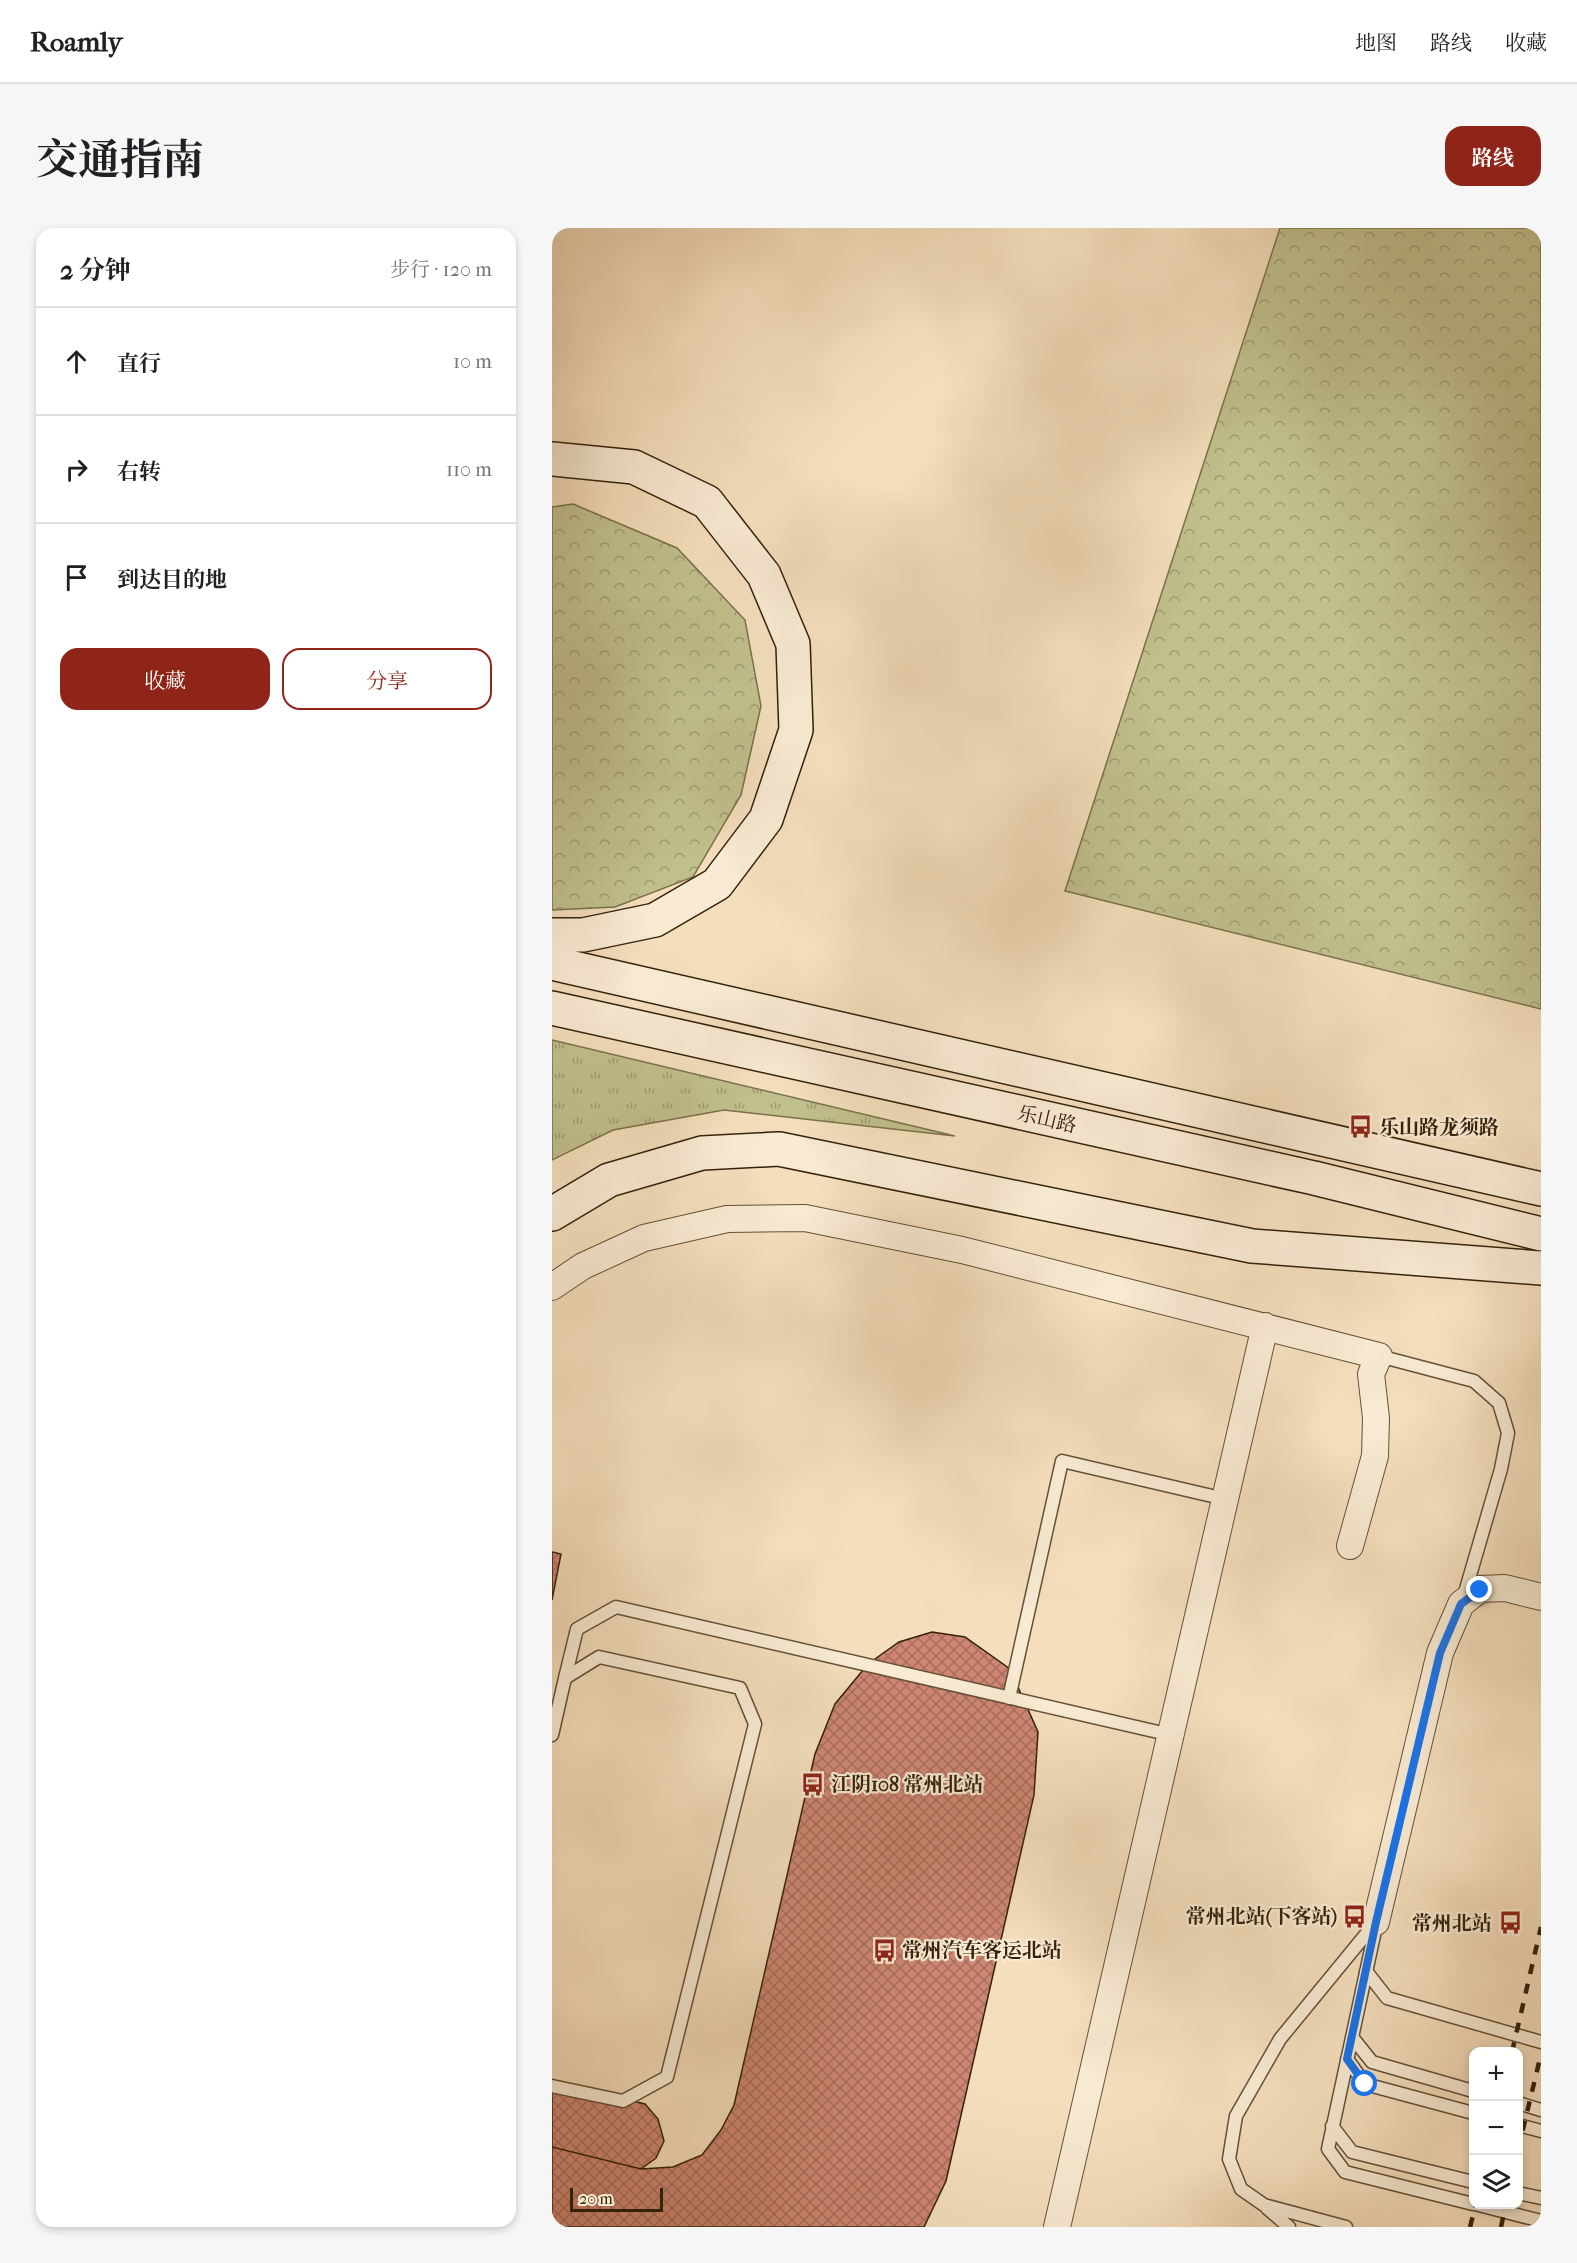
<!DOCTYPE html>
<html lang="zh">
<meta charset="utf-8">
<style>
:root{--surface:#fff;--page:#f6f6f6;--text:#202124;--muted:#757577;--line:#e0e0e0;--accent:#8f2418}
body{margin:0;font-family:"IM FELL French Canon","Noto Serif SC",serif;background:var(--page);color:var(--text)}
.controls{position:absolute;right:18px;bottom:18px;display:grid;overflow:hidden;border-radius:12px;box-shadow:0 3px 9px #0003}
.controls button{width:54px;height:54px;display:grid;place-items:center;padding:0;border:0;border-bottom:2px solid var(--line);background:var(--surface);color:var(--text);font:30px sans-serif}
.scale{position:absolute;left:18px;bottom:15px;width:93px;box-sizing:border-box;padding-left:6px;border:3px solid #34220b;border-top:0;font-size:16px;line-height:21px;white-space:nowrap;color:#34220b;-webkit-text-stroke:4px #f8ead3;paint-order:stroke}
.stop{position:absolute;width:18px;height:18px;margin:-14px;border:4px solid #1a73e8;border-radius:50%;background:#fff}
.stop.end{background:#1a73e8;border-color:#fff;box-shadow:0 2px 6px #0008}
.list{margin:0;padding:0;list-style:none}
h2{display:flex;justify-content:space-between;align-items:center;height:78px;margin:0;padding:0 24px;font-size:26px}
h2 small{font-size:20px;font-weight:400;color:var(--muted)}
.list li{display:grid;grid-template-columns:39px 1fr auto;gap:18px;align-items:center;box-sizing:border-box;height:108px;padding:0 24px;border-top:2px solid var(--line)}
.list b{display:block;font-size:22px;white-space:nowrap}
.list em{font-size:20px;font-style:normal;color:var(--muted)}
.actions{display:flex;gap:12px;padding:18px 24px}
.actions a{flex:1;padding:14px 0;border:2px solid var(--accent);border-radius:18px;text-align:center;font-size:21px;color:var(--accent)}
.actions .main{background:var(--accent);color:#fff}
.icon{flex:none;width:33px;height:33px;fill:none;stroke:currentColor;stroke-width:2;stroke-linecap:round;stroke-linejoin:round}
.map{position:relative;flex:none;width:989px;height:1999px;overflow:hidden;border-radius:18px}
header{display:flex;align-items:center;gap:36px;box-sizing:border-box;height:84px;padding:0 30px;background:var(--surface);border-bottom:2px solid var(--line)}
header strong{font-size:28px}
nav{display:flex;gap:33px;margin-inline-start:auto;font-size:21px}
.intro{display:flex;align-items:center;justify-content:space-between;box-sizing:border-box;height:144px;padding:0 36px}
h1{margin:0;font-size:42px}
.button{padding:15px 27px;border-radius:18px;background:var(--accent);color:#fff;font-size:21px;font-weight:700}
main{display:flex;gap:36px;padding:0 36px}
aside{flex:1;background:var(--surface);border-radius:18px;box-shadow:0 3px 9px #0003}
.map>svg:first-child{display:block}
.forest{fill:url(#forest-crowns);stroke:#7a714c;stroke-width:1.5}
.park{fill:url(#park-tufts);stroke:#7a714c;stroke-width:1.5}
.building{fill:url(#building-cross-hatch);stroke:#34220b;stroke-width:1.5}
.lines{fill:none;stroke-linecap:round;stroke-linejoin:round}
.service-casing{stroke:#645137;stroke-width:15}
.minor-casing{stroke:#645137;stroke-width:28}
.secondary-casing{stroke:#34220b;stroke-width:36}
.service{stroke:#f8ead3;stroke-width:12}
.minor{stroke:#f8ead3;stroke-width:26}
.secondary{stroke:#f8ead3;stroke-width:33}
.rail{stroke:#34220b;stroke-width:4.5;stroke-dasharray:10 10;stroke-linecap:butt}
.route{stroke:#1a73e8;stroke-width:8}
.labels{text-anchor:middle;stroke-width:4.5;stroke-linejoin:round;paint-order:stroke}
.street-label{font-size:20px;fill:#34220b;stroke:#f8ead3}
.poi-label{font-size:20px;font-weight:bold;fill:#34220b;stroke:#f8ead3;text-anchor:start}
</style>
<header>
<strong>Roamly</strong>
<nav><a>地图</a><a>路线</a><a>收藏</a></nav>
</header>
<div class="intro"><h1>交通指南</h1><a class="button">路线</a></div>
<main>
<aside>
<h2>2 分钟<small>步行 · 120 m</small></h2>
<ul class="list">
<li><svg class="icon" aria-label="ahead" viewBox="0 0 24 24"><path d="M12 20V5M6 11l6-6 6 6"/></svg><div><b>直行</b></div><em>10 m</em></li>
<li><svg class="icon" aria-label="right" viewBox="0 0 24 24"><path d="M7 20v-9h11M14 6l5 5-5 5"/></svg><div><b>右转</b></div><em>110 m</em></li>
<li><svg class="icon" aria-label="arrive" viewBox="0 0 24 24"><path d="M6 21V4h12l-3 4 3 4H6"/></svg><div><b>到达目的地</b></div></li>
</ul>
<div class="actions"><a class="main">收藏</a><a>分享</a></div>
</aside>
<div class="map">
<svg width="989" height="1999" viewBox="0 0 989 1999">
<defs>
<pattern id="forest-crowns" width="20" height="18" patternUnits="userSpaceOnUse" patternTransform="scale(1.5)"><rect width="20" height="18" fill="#c0c08d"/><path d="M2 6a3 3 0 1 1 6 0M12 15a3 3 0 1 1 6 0" fill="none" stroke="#9d9c71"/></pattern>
<pattern id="park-tufts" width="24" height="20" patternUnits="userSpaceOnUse" patternTransform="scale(1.5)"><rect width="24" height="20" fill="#c0c08d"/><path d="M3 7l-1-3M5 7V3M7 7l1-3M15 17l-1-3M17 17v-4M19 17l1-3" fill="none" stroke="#9d9c71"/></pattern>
<pattern id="building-cross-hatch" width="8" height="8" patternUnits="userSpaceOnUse" patternTransform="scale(1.5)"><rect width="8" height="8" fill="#ce8672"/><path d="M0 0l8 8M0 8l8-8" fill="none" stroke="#a86d5c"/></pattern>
</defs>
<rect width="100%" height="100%" fill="#f4debc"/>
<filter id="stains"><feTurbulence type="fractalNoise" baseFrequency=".00333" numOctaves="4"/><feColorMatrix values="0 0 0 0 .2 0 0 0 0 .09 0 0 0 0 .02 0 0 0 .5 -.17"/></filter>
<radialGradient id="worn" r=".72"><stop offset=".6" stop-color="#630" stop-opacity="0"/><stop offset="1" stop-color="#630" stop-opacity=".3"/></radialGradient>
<path class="forest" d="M728,0H989V781L513,663Z
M21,276L125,320L193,392L209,478L189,567L141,649L63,679L0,682V279Z"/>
<path class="park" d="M0,812L403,908L172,882L61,902L0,932Z"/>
<path class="building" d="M0,1324L9,1326L0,1372Z
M380,1404L413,1409L458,1441L486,1504L482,1567L394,1953L372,1999H0V1919L89,1941L121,1939L150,1927L169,1902L182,1877L263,1526L283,1476L316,1436L347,1414Z
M0,1854L93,1876L106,1891L112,1913L104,1930L89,1941L0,1919Z"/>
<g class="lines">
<defs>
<path id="service" d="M827,1128L922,1153L947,1175L956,1205L949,1241L912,1368
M13,1450L25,1401L64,1379L619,1507
M457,1470L510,1233L673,1271
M0,1507L13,1450L47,1429L188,1460L203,1496L115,1849L71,1873L0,1858
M824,1698L776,1921L793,1944L921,1976
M814,1743L835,1770L989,1814
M800,1809L820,1834L921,1863
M795,1831L813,1856L921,1885
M966,1875L989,1882
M966,1897L989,1903
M780,1898L800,1924L921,1954
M966,1965L989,1970
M923,1976L989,1993
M715,1980L737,1999
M794,1999L712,1977L689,1961L677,1931L684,1888L728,1811L824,1694"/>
<path id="minor" d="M0,1059L31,1038L92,1010L175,991L253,990L410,1022L827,1128L819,1146L824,1190L823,1228L798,1318
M824,1694L888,1425L909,1376L928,1361L953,1360L989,1369
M505,1999L713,1098"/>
<path id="secondary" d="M0,231L82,239L155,274L212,347L241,416L244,502L214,591L165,656L103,692L31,707H0
M0,735L989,961
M0,780L762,950L989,1006
M0,986L57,952L150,925L227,921L700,1018L989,1040"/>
</defs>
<use href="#service" class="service-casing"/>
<use href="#minor" class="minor-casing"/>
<use href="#secondary" class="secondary-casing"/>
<use href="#service" class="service"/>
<use href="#minor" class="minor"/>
<use href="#secondary" class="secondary"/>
<path class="rail" d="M960,1824L989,1699
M966,1922L989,1826
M918,1999L924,1976
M949,1999L954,1976"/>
</g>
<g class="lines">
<path class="route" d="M813,1856L795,1831L824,1694L888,1425L909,1376L928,1362"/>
</g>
<defs>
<symbol id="bus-bare" viewBox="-9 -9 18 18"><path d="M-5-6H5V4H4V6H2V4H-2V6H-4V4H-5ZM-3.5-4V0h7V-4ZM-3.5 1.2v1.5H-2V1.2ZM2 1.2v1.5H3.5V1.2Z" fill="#8f2418" stroke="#f8ead3" stroke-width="2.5" paint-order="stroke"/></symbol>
</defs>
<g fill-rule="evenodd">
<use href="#bus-bare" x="792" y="882" width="33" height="33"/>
<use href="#bus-bare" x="244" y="1540" width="33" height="33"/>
<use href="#bus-bare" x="786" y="1672" width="33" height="33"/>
<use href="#bus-bare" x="942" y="1678" width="33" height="33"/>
<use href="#bus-bare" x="316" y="1706" width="33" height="33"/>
</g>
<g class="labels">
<g class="street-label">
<text transform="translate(495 891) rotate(13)" y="7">乐山路</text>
</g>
<g class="poi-label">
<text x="827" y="906">乐山路龙须路</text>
<text x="279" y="1563">江阴108 常州北站</text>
<text x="785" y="1695" text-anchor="end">常州北站(下客站)</text>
<text x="940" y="1702" text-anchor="end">常州北站</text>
<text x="350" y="1729">常州汽车客运北站</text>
</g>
</g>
<rect width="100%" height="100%" filter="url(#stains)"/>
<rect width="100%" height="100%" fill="url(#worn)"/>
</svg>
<div class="controls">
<button>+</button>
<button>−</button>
<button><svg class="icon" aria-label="layers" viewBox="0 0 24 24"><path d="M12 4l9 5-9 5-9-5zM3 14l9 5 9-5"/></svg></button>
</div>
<div class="scale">20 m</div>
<div class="stop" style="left:813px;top:1856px"></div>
<div class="stop end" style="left:928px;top:1362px"></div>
</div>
</main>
